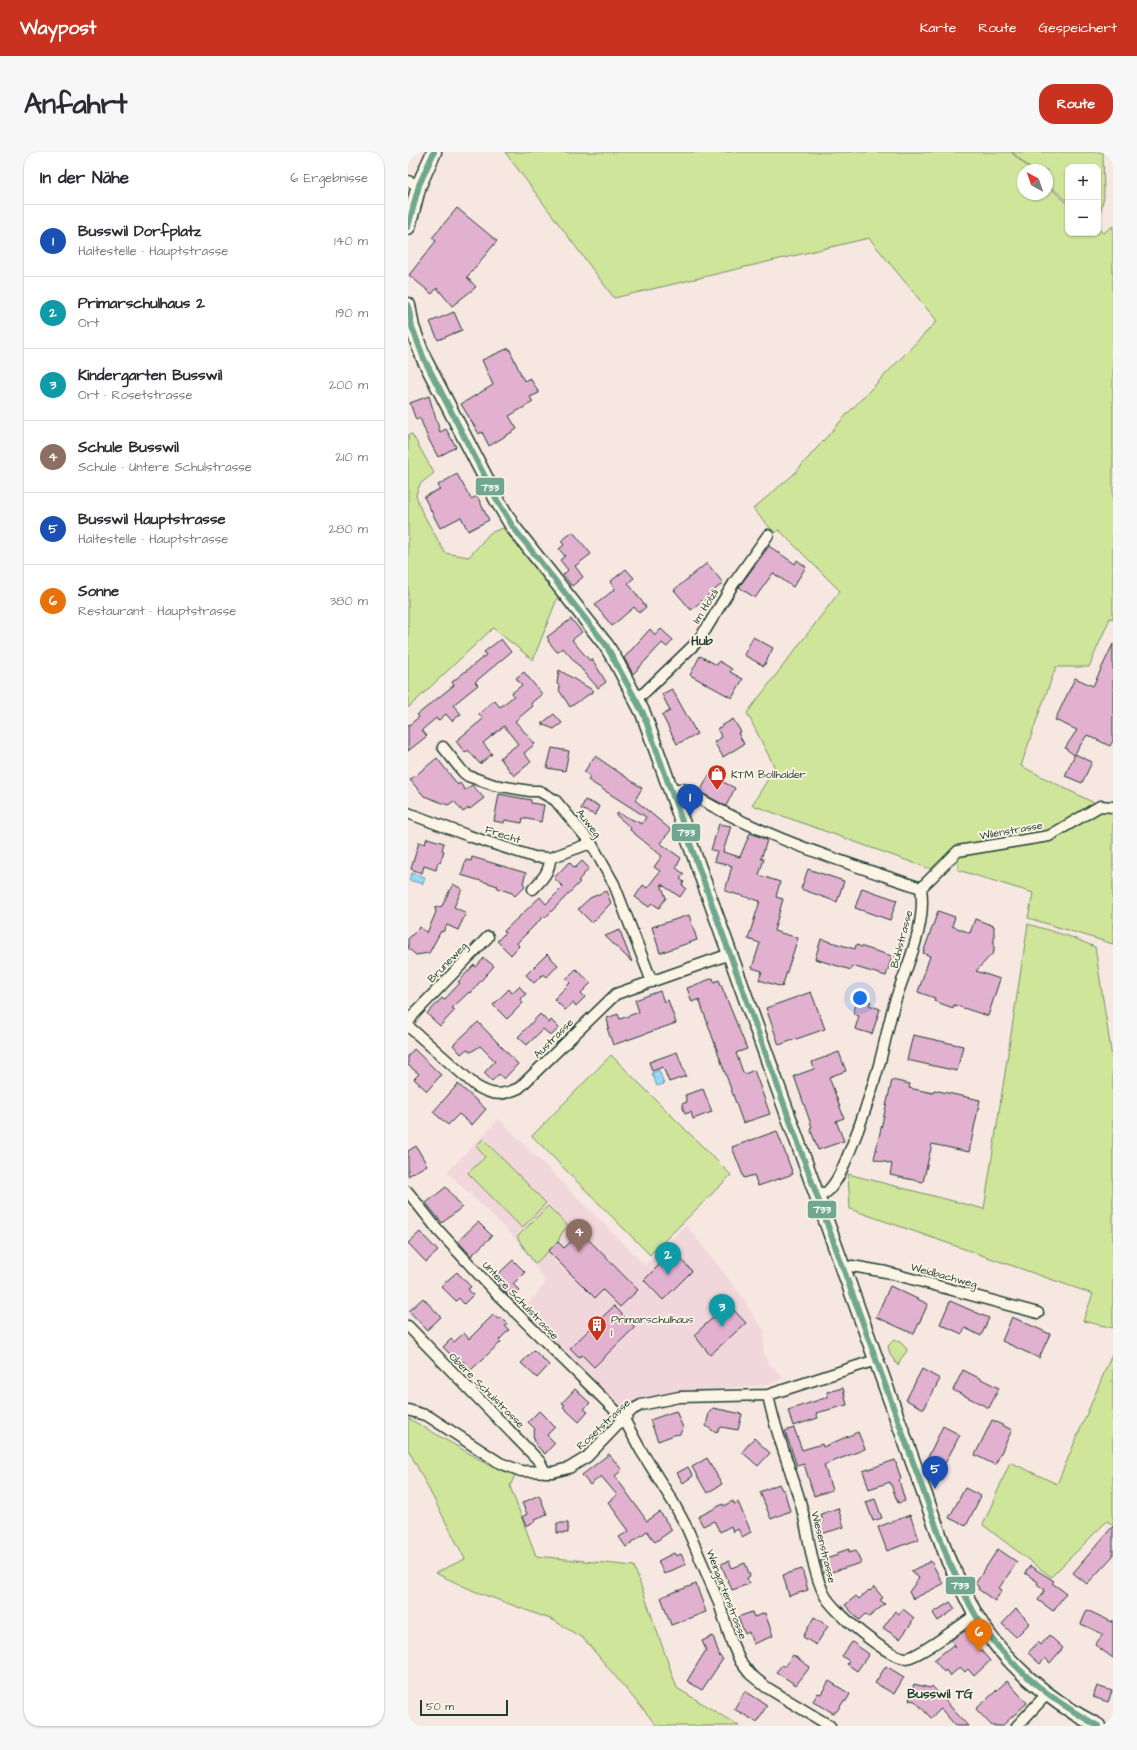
<!DOCTYPE html>
<html lang="de">
<meta charset="utf-8">
<style>
:root{--surface:#fff;--page:#f7f7f7;--text:#2b2b33;--muted:#7c7c81;--line:#e1e1e2;--accent:#c8321e}
body{margin:0;font-family:"Architects Daughter",sans-serif;background:var(--page);color:var(--text)}
.controls{position:absolute;right:12px;top:12px;display:grid;overflow:hidden;border-radius:8px;box-shadow:0 1px 3px #0004}
.controls button{width:36px;height:36px;display:grid;place-items:center;padding:0;border:0;border-bottom:1px solid var(--line);background:var(--surface);color:var(--text);font:20px sans-serif}
.compass{position:absolute;left:609px;top:12px;width:36px;height:36px;border-radius:50%;background:var(--surface);box-shadow:0 1px 3px #0004;rotate:320deg}
.scale{position:absolute;left:12px;bottom:10px;width:88px;box-sizing:border-box;padding-left:4px;border:2px solid #1f3d34;border-top:0;font-size:11px;line-height:14px;white-space:nowrap;color:#1f3d34;-webkit-text-stroke:3px #fcf5e5;paint-order:stroke}
.you{position:absolute;left:452px;top:846px;width:14px;height:14px;margin:-10px;border:3px solid #fff;border-radius:50%;background:#1a73e8;box-shadow:0 0 0 6px #1a73e833}
.badge{display:grid;place-items:center;width:26px;height:26px;border-radius:50%;background:var(--accent);color:#fff;font-size:13px;font-weight:700}
.pin{position:absolute;translate:-50% -33px;filter:drop-shadow(0 1px 2px #0008)}
.pin::after{content:'';position:absolute;top:21px;width:14px;height:12px;background:inherit;clip-path:polygon(0 0,100% 0,50% 100%)}
.list{margin:0;padding:0;list-style:none}
h2{display:flex;justify-content:space-between;align-items:center;height:52px;margin:0;padding:0 16px;font-size:17px}
h2 small{font-size:13px;font-weight:400;color:var(--muted)}
.list li{display:grid;grid-template-columns:26px 1fr auto;gap:12px;align-items:center;box-sizing:border-box;height:72px;padding:0 16px;border-top:1px solid var(--line)}
.list b{display:block;font-size:15px;white-space:nowrap}
.list p{margin:0;font-size:13px;white-space:nowrap;color:var(--muted)}
.list em{font-size:13px;font-style:normal;color:var(--muted)}
.map{position:relative;flex:none;width:705px;height:1574px;overflow:hidden;border-radius:16px}
header{display:flex;align-items:center;gap:24px;box-sizing:border-box;height:56px;padding:0 20px;background:var(--accent);color:#fff}
header strong{font-size:19px}
nav{display:flex;gap:22px;margin-inline-start:auto;font-size:14px}
.intro{display:flex;align-items:center;justify-content:space-between;box-sizing:border-box;height:96px;padding:0 24px}
h1{margin:0;font-size:28px}
.button{padding:10px 18px;border-radius:16px;background:var(--accent);color:#fff;font-size:14px;font-weight:700}
main{display:flex;gap:24px;padding:0 24px}
aside{flex:1;background:var(--surface);border-radius:16px;box-shadow:0 1px 3px #0004}
.map>svg:first-child{display:block}
.built{fill:#f1d7dc}
.green{fill:#cfe59a;stroke:#779167}
.water{fill:#99d8fa;stroke:#689aab}
.building{fill:#e2b1d0;stroke:#1f3d34}
.lines{fill:none;stroke-linecap:round;stroke-linejoin:round}
.street-casing{stroke:#1f3d34;stroke-width:13}
.secondary-casing{stroke:#1f3d34;stroke-width:17}
.street{stroke:#fcf5e5;stroke-width:10}
.secondary{stroke:#fcf5e5;stroke-width:14}
.bus-1-casing{stroke:#fcf5e5;stroke-width:9}
.bus-1{stroke:#6fa790;stroke-width:6}
.labels{text-anchor:middle;stroke-width:3.5;stroke-linejoin:round;paint-order:stroke}
.street-label{font-size:11px;fill:#1f3d34;stroke:#fcf5e5}
.poi-label{font-size:11px;fill:#1f3d34;stroke:#fcf5e5;text-anchor:start}
.quarter-label{font-size:13px;font-weight:bold;fill:#1f3d34;stroke:#fcf5e5}
.line-badge{stroke:#fcf5e5;stroke-width:1.5}
.badge-label{font-size:11px;text-anchor:middle;font-weight:bold;fill:#fff}
</style>
<header>
<strong>Waypost</strong>
<nav><a>Karte</a><a>Route</a><a>Gespeichert</a></nav>
</header>
<div class="intro"><h1>Anfahrt</h1><a class="button">Route</a></div>
<main>
<aside>
<h2>In der Nähe<small>6 Ergebnisse</small></h2>
<ul class="list">
<li><span class="badge" style="background:#1a4fb4">1</span><div><b>Busswil Dorfplatz</b><p>Haltestelle · Hauptstrasse</p></div><em>140 m</em></li>
<li><span class="badge" style="background:#0f9aa8">2</span><div><b>Primarschulhaus 2</b><p>Ort</p></div><em>190 m</em></li>
<li><span class="badge" style="background:#0f9aa8">3</span><div><b>Kindergarten Busswil</b><p>Ort · Rosetstrasse</p></div><em>200 m</em></li>
<li><span class="badge" style="background:#8d6e63">4</span><div><b>Schule Busswil</b><p>Schule · Untere Schulstrasse</p></div><em>210 m</em></li>
<li><span class="badge" style="background:#1a4fb4">5</span><div><b>Busswil Hauptstrasse</b><p>Haltestelle · Hauptstrasse</p></div><em>280 m</em></li>
<li><span class="badge" style="background:#e8710a">6</span><div><b>Sonne</b><p>Restaurant · Hauptstrasse</p></div><em>380 m</em></li>
</ul>
</aside>
<div class="map">
<svg width="705" height="1574" viewBox="0 0 705 1574">
<rect width="100%" height="100%" fill="#f7e7e1"/>
<filter id="ink" filterUnits="userSpaceOnUse"><feTurbulence type="fractalNoise" baseFrequency=".025" numOctaves="2"/><feDisplacementMap in="SourceGraphic" scale="8" xChannelSelector="R" yChannelSelector="G"/><feConvolveMatrix kernelMatrix="1 2 1 2 8 2 1 2 1" color-interpolation-filters="sRGB"/></filter>
<g filter="url(#ink)">
<path class="built" d="M91,967L237,1113L278,1073L337,1148L341,1158L357,1180L355,1200L360,1211L377,1226L359,1233L279,1239L232,1248L216,1254L207,1251L113,1161L138,1130L108,1087L39,1020Z"/>
<path class="green" d="M97,0H603L623,18H615V42H639V33L660,52V81H690V76L695,81L705,74V467L702,466L681,515H648L631,561L613,614L692,654L705,655V792L620,766L625,741L550,718V700L528,719L344,653L367,616L339,561L432,439L371,378L367,381L345,357L386,322L439,262L529,169L461,86L206,146Z
M604,0H695L696,45L690,71V15H660V50L639,31V18H624Z
M4,282L26,321L12,332L8,343L13,358L37,401L61,405L82,381L95,376L150,444L125,508L85,476L0,556V283Z
M620,772L663,785L687,795L705,912V1176L675,1169L685,1142L442,1057L440,1022L576,1057Z
M203,903L323,1023L242,1103L124,984Z
M75,987L138,1051L114,1076L60,1021L77,1005L68,994Z
M140,1054L160,1074L153,1082L150,1090L127,1112L109,1085Z
M486,1188L492,1190L498,1196L499,1199L492,1208L490,1214L482,1202L480,1194Z
M705,1200V1373L699,1369L643,1425L575,1373L602,1310L649,1332Z
M0,1266L83,1314L108,1321L102,1334L128,1404L226,1414L269,1536L331,1574H249L176,1487L145,1468L66,1439L27,1421L57,1407L0,1297Z"/>
<path class="water" d="M4,721L17,725L15,732L1,728Z
M251,918L256,932L249,934L244,921Z"/>
<path class="building" d="M49,56L89,89L59,125L68,135L44,154L29,136L24,142L1,123L28,89L24,86Z
M46,160L54,178L30,188L22,170Z
M101,196L116,229L122,226L131,241L122,245L125,250L101,264L109,277L81,294L74,280L71,282L53,252L85,233L74,208Z
M21,244L32,280L38,277L48,295L30,305L20,286L12,266L8,268L2,251Z
M49,322L63,347L69,344L81,368L60,379L53,365L32,376L16,345L32,337L30,333Z
M165,380L183,402L167,414L175,425L164,434L155,423L160,418L152,408L157,404L151,397L156,393L153,389Z
M361,394L387,412L389,408L398,415L385,435L365,421L347,446L331,435Z
M299,411L315,431L283,458L266,438Z
M218,417L226,426L220,431L238,455L231,461L226,455L204,474L187,453L207,437L202,430Z
M163,467L174,480L164,488L182,509L184,507L198,530L190,536L155,496L149,500L140,489L141,488L139,485Z
M242,477L247,483L253,477L265,488L259,495L254,491L225,522L216,506Z
M345,485L365,496L356,514L336,503Z
M93,487L103,500L67,530L70,533L45,553L53,562L44,569L38,562L30,569L28,566L14,578L19,584L0,599V574L11,565L9,563L46,533L44,530L78,503L76,500Z
M705,492V589L702,594L679,583L666,603L657,596L669,578L647,568L667,526L685,534Z
M292,504L309,513L311,509L324,517L322,520L335,527L324,546L282,523Z
M151,518L186,539L162,555L151,538L152,536L149,531Z
M116,520L134,542L123,551L125,554L107,569L127,592L116,601L123,610L106,624L92,606L110,592L96,574L75,591L84,602L72,612L60,598L57,601L48,589L75,567L71,562L86,548L92,555L106,544L104,541L114,533L108,526Z
M264,537L289,582L269,592L254,563L262,559L254,542Z
M146,562L154,571L146,577L133,572Z
M325,567L333,580L330,581L336,592L315,605L306,590L314,585L309,577Z
M144,596L161,599L157,619L139,616Z
M667,602L684,610L674,631L657,624Z
M187,604L234,636L227,648L263,678L252,691L273,706L268,716L276,722L272,727L276,730L274,733L278,736L272,745L253,732L258,746L251,756L244,751L241,755L227,745L235,733L239,736L252,719L246,715L254,704L222,678L223,676L208,663L210,661L234,672L238,665L180,628L182,624L176,620Z
M29,606L50,633L52,631L57,638L64,633L76,646L62,657L61,656L55,660L46,649L40,653L16,644L2,628Z
M301,623L327,636L318,654L292,640Z
M91,642L123,648V651L136,653L133,670L115,666L114,671L97,668L96,671L86,669Z
M177,648L191,654L187,663L173,657Z
M311,672L323,674L315,700L332,705L342,681L359,688L353,707H356L351,723L372,730L368,745L375,747L366,779L390,786L374,835L351,828L354,819L344,816L352,791L340,787L352,749L317,739L324,714L306,709L309,699L303,698Z
M19,686L36,691L34,698L36,699L32,711L30,710L28,718L16,714L14,721L3,717L11,690L17,692Z
M64,705L118,721L115,731L117,734L107,744L104,741L89,736L90,734L53,723L58,708L63,709Z
M174,709L181,716L170,729L172,730L137,766L136,764L109,791L111,794L103,803L89,789L97,781L96,779L132,745L138,752L155,735L146,726L161,710L167,716Z
M400,717L436,729L429,750L393,737Z
M45,732L54,737L46,755L58,761L50,778L39,773L35,780L33,779L21,801L8,803L0,796V787L12,775L19,781L28,760L27,756L34,754Z
M454,736L489,748L482,768L447,756Z
M198,739L203,751L184,771L170,757L182,746Z
M530,759L547,765L544,774L562,781L567,767L586,774V800L568,819L592,827L580,864L546,853L545,856L526,849L527,846L510,840L522,804L515,801Z
M281,763L289,788L252,801L244,775Z
M212,778L216,790L224,810L197,784Z
M413,787L447,797L448,793L484,804L478,824L444,814L443,818L407,807Z
M139,802L150,813L139,825L135,822L126,831L118,823Z
M76,806L86,814L62,841L61,840L44,856L47,858L32,874L19,862L34,846L36,848L52,831L50,830L66,813L68,815Z
M168,817L183,831L173,841L177,845L168,854L165,851L157,858L146,847L162,831L158,827Z
M305,826L306,830L311,828L339,897L328,901L335,920L337,922L346,918L362,962L335,971L291,847L284,850L279,836Z
M111,834L118,842L112,847L115,851L99,867L85,853L101,837L104,841Z
M252,839L256,850L260,848L268,871L205,893L199,876H201L199,866L210,862L212,867L231,860L227,848Z
M403,840L417,877L371,893L358,856Z
M450,846L463,850L461,853L472,857L464,882L447,877L451,864L445,862Z
M132,862L141,871L143,868L151,876L143,884L135,877L119,893L110,885Z
M70,870L110,912L96,927L91,922L84,929L76,921L87,909L72,894L63,900L59,897L53,902L45,893Z
M505,883L555,894L549,919L499,908Z
M6,897L33,923L19,939L6,927L11,922L0,913V904Z
M269,900L278,924L261,930L255,915L244,919L241,910Z
M431,900L438,919L421,925L436,966L428,969L436,989L410,998L402,976L404,975L386,924L406,917L404,910Z
M484,928L502,932L501,936L525,941L526,938L572,948L561,1000L524,992L515,1030L482,1023L484,1012L466,1007Z
M50,932L78,957L64,973L51,962L40,973L25,960Z
M295,937L304,960L285,967L283,960L277,962L274,952L279,950L277,943Z
M369,979L385,1022L350,1034L346,1023L336,1026L324,995Z
M8,994L19,1013L0,1024V999Z
M38,1035L54,1055L34,1071L18,1051Z
M70,1070L84,1084L63,1104L50,1089Z
M12,1080L30,1099L18,1110L0,1091Z
M173,1080L230,1138L212,1155L195,1138L187,1146L140,1099L150,1090L156,1096Z
M265,1099L284,1119L255,1148L236,1128Z
M105,1108L117,1120L105,1132L112,1139L104,1147L85,1127Z
M49,1120L63,1135L60,1137L65,1143L56,1152L51,1146L48,1149L33,1134Z
M482,1134L520,1152L506,1182L468,1165Z
M15,1146L33,1165L19,1178L1,1159Z
M542,1149L581,1166L573,1184L557,1176L554,1182L532,1172Z
M320,1152L338,1171L302,1203L286,1183Z
M206,1154L227,1175L186,1215L174,1203L171,1205L162,1196Z
M85,1163L90,1167L92,1165L99,1172L97,1174L101,1178L91,1188L93,1190L63,1218L55,1209L52,1212L35,1195L43,1187L46,1190L56,1181L61,1187Z
M604,1165L642,1182L631,1206L594,1189Z
M126,1198L141,1213L129,1226L113,1211Z
M514,1217L532,1227L516,1257L498,1248Z
M555,1218L591,1236L581,1256L545,1238Z
M435,1236L439,1253L408,1261L410,1266L385,1274L380,1258L420,1245L419,1240Z
M167,1237L182,1251L176,1257L180,1260L171,1270L155,1255L157,1253L154,1251Z
M305,1256L334,1262L330,1278L313,1275L308,1281L298,1274L301,1261Z
M131,1259L147,1275L139,1283L147,1291L137,1302L128,1293L125,1283L127,1277L120,1270Z
M268,1259L275,1276L272,1282L266,1283L250,1289L242,1268Z
M584,1268L604,1278L587,1313L567,1303Z
M535,1274L552,1283L536,1313L520,1305Z
M386,1276L394,1298L414,1292L415,1295L450,1280L457,1297L416,1313L424,1338L406,1344L396,1312L389,1314L377,1279Z
M346,1286L362,1301L350,1314L334,1300Z
M201,1302L214,1318L207,1324L239,1369L252,1360L264,1378L247,1390L239,1379L218,1395L211,1385L221,1379L200,1350L209,1343L193,1324L182,1333L174,1323Z
M299,1306L314,1332L299,1341L284,1315Z
M487,1308L493,1327L491,1328L497,1349L490,1351L482,1330L461,1337L455,1319Z
M280,1315L285,1324L275,1331L269,1321Z
M371,1332L374,1338H376L382,1359L363,1367L352,1340Z
M557,1336L573,1344L558,1374L541,1366Z
M131,1343L139,1362L127,1367L128,1369L118,1374L114,1365L119,1362L114,1351Z
M467,1347L474,1366L465,1369L458,1350Z
M325,1349L326,1352L330,1350L343,1380L334,1385L330,1377L325,1380L323,1374L312,1380L306,1369L295,1374L290,1365L315,1352L316,1354Z
M430,1356L436,1375L410,1383L407,1372L415,1370L413,1362Z
M502,1363L511,1387L479,1399L470,1375Z
M149,1371H160V1381H149Z
M705,1374V1404L679,1432L665,1421Z
M441,1397V1400L448,1398L453,1411L417,1422L412,1409L430,1403L429,1401Z
M590,1397L609,1410L591,1436L594,1438L587,1449L570,1437L571,1435L567,1432Z
M266,1401L268,1404L273,1402L278,1412L256,1422L250,1409Z
M321,1409L324,1416L337,1411L342,1424L339,1426L341,1432L324,1438L313,1412Z
M523,1409L535,1432L505,1447L501,1440L511,1426L503,1419Z
M622,1414L646,1429L644,1431L658,1441L645,1459L630,1448L637,1438L629,1432L630,1430L617,1421Z
M394,1417L400,1438L381,1444L375,1423Z
M288,1432L298,1460L263,1473L253,1445Z
M466,1435L475,1446L472,1448L477,1452L461,1465L457,1462L451,1468L437,1453L448,1444L451,1447L461,1438L462,1439Z
M542,1450L547,1457L530,1469L525,1461Z
M495,1457L506,1466L503,1471H504L492,1487L475,1476L487,1459L491,1462Z
M608,1457L622,1471L608,1485L594,1472Z
M679,1458L704,1470L705,1468V1506L687,1493L695,1482L673,1472Z
M344,1460L346,1465L357,1461L365,1484L345,1492L341,1480L337,1482L330,1465Z
M406,1465L420,1474L408,1493L395,1485Z
M557,1479L582,1509L566,1524L560,1517L557,1520L552,1515L542,1524L538,1518L536,1520L526,1508L545,1493L547,1495L543,1488Z
M641,1483L655,1496L642,1511L637,1506L632,1512L620,1501L630,1490L633,1493Z
M305,1484L312,1505L315,1507L294,1538L279,1529L298,1498L294,1489Z
M444,1490L461,1502L449,1519L439,1512L441,1509L434,1504Z
M385,1503L402,1515L388,1533L368,1520L374,1513L376,1515Z
M478,1514L496,1525L486,1542L467,1531Z
M421,1529L442,1542L438,1549L435,1550L429,1559L425,1561L405,1549L410,1541L413,1542Z
M599,1529L619,1551L594,1574H584L568,1557Z
M506,1532L522,1536L524,1534L560,1574H548L533,1557L523,1566L507,1549L501,1548Z
M689,1534L704,1539L700,1550L685,1545Z
M337,1539L359,1553L349,1570L326,1557Z"/>
<g class="lines">
<defs>
<path id="street" d="M0,29L11,33
M228,545L236,541L288,491L298,477L326,431L360,383
M35,595L55,620L60,624L86,633L122,639H131L147,648L183,691L206,732L244,830
M264,638L269,637H275C350,684 430,708 513,736C519,777 496,818 485,856C480,875 476,894 471,913C463,941 454,969 443,996C437,1010 431,1028 420,1039C417,1042 413,1043 409,1045
M0,661L61,684L126,705L142,706L183,691
M513,736L550,699L641,684L692,654L705,655
M125,737C134,727 142,720 142,706
M0,871L6,862L80,785
M0,874L68,934C85,944 93,944 111,936L208,842L322,802
M0,1040L30,1078L87,1140L216,1267L232,1297L265,1350L279,1376L310,1448L324,1491L332,1509L342,1522L358,1535L422,1574
M435,1117L444,1114L478,1120L630,1161
M0,1174L132,1310L137,1320
M360,1243C367,1280 383,1317 393,1353C401,1382 403,1415 416,1442C424,1459 480,1506 498,1506C510,1506 555,1471 568,1463
M0,1258L20,1264L92,1311L113,1319L145,1320L161,1316L179,1305L224,1258L233,1253L271,1245L360,1243L468,1208
M609,1574L639,1542"/>
<path id="secondary" d="M0,75L11,33L26,0
M0,153L4,175L16,207L89,348L105,375L198,493L209,511L235,561L541,1410C550,1427 558,1445 567,1462C595,1510 641,1549 690,1574"/>
</defs>
<use href="#street" class="street-casing"/>
<use href="#secondary" class="secondary-casing"/>
<use href="#street" class="street"/>
<use href="#secondary" class="secondary"/>
<defs>
<path id="bus-1" d="M0,75L11,33L26,0
M0,153L4,175L16,207L89,348L105,375L198,493L235,561L541,1410C550,1427 557,1445 567,1462C596,1511 641,1547 690,1574"/>
</defs>
<use href="#bus-1" class="bus-1-casing"/>
<use href="#bus-1" class="bus-1"/>
</g>
</g>
<defs>
<symbol id="shop-pin" viewBox="-11 -11 22 30"><path d="M0 17L-7.5 6A9.5 9.5 0 1 1 7.5 6Z" fill="#c8321e" stroke="#fcf5e5"/><path d="M-5-2.5h2.3a2.7 3.5 0 0 1 5.4 0H5L5.5 6h-11ZM-1.5-2.5h3a1.5 2.3 0 0 0-3 0Z" fill="#fff"/></symbol>
<symbol id="building-pin" viewBox="-11 -11 22 30"><path d="M0 17L-7.5 6A9.5 9.5 0 1 1 7.5 6Z" fill="#c8321e" stroke="#fcf5e5"/><path d="M-4-6H4V6H1V3H-1V6H-4ZM-2.5-4.3h1.7v1.8h-1.7ZM.8-4.3h1.7v1.8H.8ZM-2.5-1h1.7V.8h-1.7ZM.8-1h1.7V.8H.8Z" fill="#fff"/></symbol>
</defs>
<g fill-rule="evenodd">
<use href="#shop-pin" x="298" y="611" width="22" height="30"/>
<use href="#building-pin" x="178" y="1162" width="22" height="30"/>
</g>
<g class="labels">
<g class="street-label">
<text transform="translate(297 454) rotate(-58)" y="4">Im Hölzli</text>
<text transform="translate(181 671) rotate(52)" y="4">Auweg</text>
<text transform="translate(603 678) rotate(-10)" y="4">Wilenstrasse</text>
<text transform="translate(95 682) rotate(18)" y="4">Frecht</text>
<text transform="translate(493 787) rotate(-75)" y="4">Bühlstrasse</text>
<text transform="translate(39 810) rotate(-46)" y="4">Bruneweg</text>
<text transform="translate(145 886) rotate(-45)" y="4">Austrasse</text>
<text transform="translate(536 1123) rotate(15)" y="4">Weidbachweg</text>
<text transform="translate(113 1148) rotate(46)" y="4">Untere Schulstrasse</text>
<text transform="translate(79 1238) rotate(45)" y="4">Obere Schulstrasse</text>
<text transform="translate(195 1272) rotate(-43)" y="4">Rosetstrasse</text>
<text transform="translate(416 1395) rotate(76)" y="4">Wiesenstrasse</text>
<text transform="translate(319 1442) rotate(69)" y="4">Weingartenstrasse</text>
</g>
<g class="poi-label">
<text x="323" y="626">KTM Bollhalder</text>
<text x="203" y="1171">Primarschulhaus<tspan x="203" dy="13">1</tspan></text>
</g>
<g class="quarter-label">
<text x="294" y="493">Hub</text>
<text x="532" y="1546">Busswil TG</text>
</g>
</g>
<g class="line-badge">
<rect x="67" y="325" width="30" height="19" rx="4" fill="#6fa790"/>
<rect x="263" y="671" width="30" height="19" rx="4" fill="#6fa790"/>
<rect x="399" y="1048" width="30" height="19" rx="4" fill="#6fa790"/>
<rect x="537" y="1424" width="31" height="19" rx="4" fill="#6fa790"/>
</g>
<g class="badge-label">
<text x="82" y="339">733</text>
<text x="278" y="684">733</text>
<text x="414" y="1061">733</text>
<text x="552" y="1437">733</text>
</g>
</svg>
<div class="controls">
<button>+</button>
<button>−</button>
</div>
<svg class="compass" viewBox="-18 -18 36 36"><path d="M0-13l5 13h-10z" fill="#e53935"/><path d="M0 13l5-13h-10z" fill="#7c7c81"/></svg>
<div class="scale">50 m</div>
<div class="you"></div>
<div class="pin badge" style="left:282px;top:665px;background:#1a4fb4">1</div>
<div class="pin badge" style="left:260px;top:1123px;background:#0f9aa8">2</div>
<div class="pin badge" style="left:314px;top:1175px;background:#0f9aa8">3</div>
<div class="pin badge" style="left:171px;top:1100px;background:#8d6e63">4</div>
<div class="pin badge" style="left:527px;top:1337px;background:#1a4fb4">5</div>
<div class="pin badge" style="left:571px;top:1500px;background:#e8710a">6</div>
</div>
</main>
